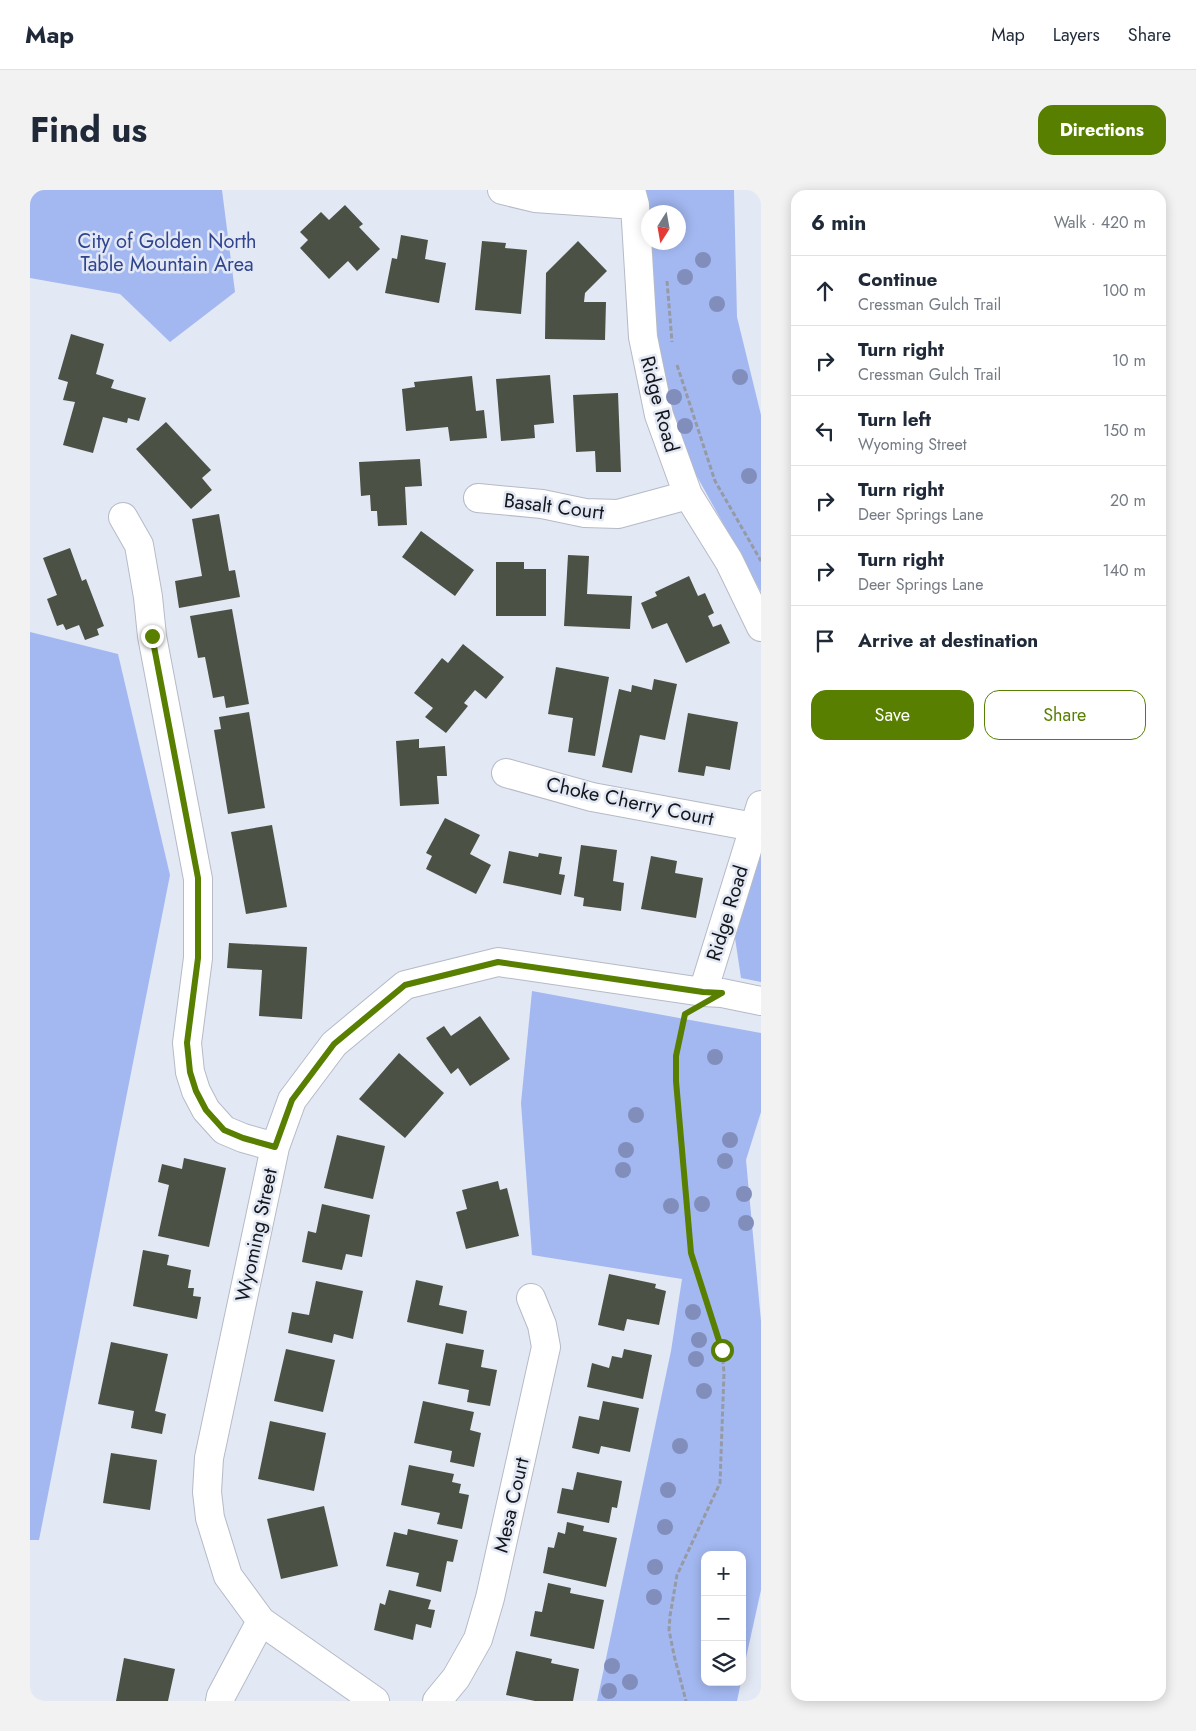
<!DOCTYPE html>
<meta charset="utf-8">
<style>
:root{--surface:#fff;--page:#f2f2f3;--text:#1f2937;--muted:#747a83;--line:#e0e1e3;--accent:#587f00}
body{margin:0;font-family:Jost,sans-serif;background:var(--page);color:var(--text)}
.controls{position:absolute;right:15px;bottom:15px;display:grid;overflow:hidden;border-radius:10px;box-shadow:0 2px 12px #0003}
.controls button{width:45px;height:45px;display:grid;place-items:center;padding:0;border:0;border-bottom:1px solid var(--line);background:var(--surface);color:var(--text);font:25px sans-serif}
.compass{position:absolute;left:611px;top:15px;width:45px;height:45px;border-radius:50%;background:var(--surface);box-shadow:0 2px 12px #0003;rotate:191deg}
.stop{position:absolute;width:15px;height:15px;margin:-11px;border:4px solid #587f00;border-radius:50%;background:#fff}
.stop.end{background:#587f00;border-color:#fff;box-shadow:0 1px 5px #0008}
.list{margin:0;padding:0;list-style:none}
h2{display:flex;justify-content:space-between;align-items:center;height:65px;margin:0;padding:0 20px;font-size:21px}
h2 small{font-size:16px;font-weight:400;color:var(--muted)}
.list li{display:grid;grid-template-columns:32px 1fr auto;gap:15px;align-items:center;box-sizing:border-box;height:70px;padding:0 20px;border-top:1px solid var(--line)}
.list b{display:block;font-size:19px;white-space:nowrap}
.list p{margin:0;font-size:16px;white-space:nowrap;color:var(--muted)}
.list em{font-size:16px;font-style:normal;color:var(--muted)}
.actions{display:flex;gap:10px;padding:15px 20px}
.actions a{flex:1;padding:11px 0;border:1px solid var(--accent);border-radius:15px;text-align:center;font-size:18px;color:var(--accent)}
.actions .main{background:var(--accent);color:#fff}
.icon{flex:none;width:28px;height:28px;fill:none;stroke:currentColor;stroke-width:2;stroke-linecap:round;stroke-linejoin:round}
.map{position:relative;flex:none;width:731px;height:1511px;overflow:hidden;border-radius:15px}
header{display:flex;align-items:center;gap:30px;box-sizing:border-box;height:70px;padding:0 25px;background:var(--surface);border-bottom:1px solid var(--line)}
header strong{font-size:24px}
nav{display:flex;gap:28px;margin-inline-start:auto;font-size:18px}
.intro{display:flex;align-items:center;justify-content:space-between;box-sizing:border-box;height:120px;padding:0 30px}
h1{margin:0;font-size:35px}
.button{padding:12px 22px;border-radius:15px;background:var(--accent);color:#fff;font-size:18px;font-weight:700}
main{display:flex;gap:30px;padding:0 30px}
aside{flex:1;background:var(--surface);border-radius:15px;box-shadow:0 2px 12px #0003}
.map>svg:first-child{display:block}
.green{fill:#a3b8f1}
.building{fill:#4c5146}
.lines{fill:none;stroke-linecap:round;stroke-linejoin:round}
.street-casing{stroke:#b5bac6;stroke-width:30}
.path{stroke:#969aa4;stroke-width:3;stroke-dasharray:5 2.5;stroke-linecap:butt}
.street{stroke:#fff;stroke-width:28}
.tree{fill:#818ebc}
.route{stroke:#587f00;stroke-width:6}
.labels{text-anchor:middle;stroke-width:5;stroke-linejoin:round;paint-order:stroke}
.park-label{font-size:20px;fill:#30448e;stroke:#e3e8f5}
.street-label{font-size:20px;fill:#14161a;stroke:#e3e8f5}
</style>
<header>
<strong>Map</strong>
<nav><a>Map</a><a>Layers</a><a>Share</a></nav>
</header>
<div class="intro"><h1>Find us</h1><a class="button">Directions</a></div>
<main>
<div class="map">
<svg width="731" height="1511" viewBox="0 0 731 1511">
<rect width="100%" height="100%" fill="#e3e8f5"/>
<path class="green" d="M0,0H192L205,102L140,152L90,104L0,88Z
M615,0H704L707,127L731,225V402L664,281L644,235L633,187L627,141L619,53L648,52V22H618Z
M0,442L88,464L140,685L9,1350H0Z
M731,649V792L711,788L705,748Z
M502,801L731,843V922L716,970L731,1131V1400L712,1486V1365H675V1492H711L707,1511H567L641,1161L652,1089L502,1065L491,913Z"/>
<path class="building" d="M315,15L333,34L329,37L350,59L327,81L318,71L299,89L270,58L278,50L270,42L291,22L299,30Z
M371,45L398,50L395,69L416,73L409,113L355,103L362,68L367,69Z
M452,51L476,53L475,58L497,60L491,124L445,120Z
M548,51L577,81L555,103L554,112H576L575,150L515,149L516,83Z
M41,144L74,154L66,184L84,190L81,198L116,208L109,231L98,228L97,233L73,227L63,263L33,255L45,212L33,210L38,192L28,189Z
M520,185L524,233L504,235L505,248L471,251L466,189Z
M442,186L446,221L454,220L457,248L420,251L418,237L376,241L372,199L385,197L384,192Z
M588,203L591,282H566L565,261L546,262L543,205Z
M136,232L181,280L172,288L182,300L161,319L106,259Z
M390,269L392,296L375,297L377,335L348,336L347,321H341L340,305L331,306L329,272Z
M189,324L199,381L205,380L210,407L149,418L145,391L172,386L162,329Z
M391,341L444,380L425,406L372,367Z
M40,358L52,391L56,389L74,436L67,439L69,445L55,450L49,435L36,440L33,434L27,436L17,409L27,405L13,368Z
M538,365L559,366L557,404L602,406L600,439L534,436Z
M466,372H494V379H516V426H466Z
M659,386L668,406L675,403L684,423L678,426L683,437L691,434L700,453L656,473L637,433L622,439L611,413L627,406L625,402Z
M202,419L219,514L196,518L194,506L183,508L175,467L168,468L160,426Z
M433,454L474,487L456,509L445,500L434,513L438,516L416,543L395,527L403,518L384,503L412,468L418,473Z
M526,477L579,487L565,566L538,562L543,528L518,524Z
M624,489L647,494L635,550L610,545L602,583L572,577L589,499L601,502L602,495L622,500Z
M219,522L235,618L198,624L184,540L191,539L189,527Z
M658,523L708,532L700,580L676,576L674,586L648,582Z
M389,549V558L415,556L417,586H407L409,614L370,616L366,551Z
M415,628L450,645L440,664L461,675L446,704L396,679L402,666L396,663Z
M242,635L257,717L216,724L201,642Z
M551,655L587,660L583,691L594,693L591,721L553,716L554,708L544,706Z
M479,661L508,667L509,663L532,667L529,684L535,685L531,705L473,693Z
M621,666L647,671L645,683L673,688L666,728L611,719Z
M199,753L277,757L272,829L229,826L232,780L197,778Z
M450,826L480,869L440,896L428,878L421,884L396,848L414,836L421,846Z
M369,863L414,903L375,948L329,909Z
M307,945L355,956L343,1009L294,998Z
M154,968L196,978L179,1057L128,1046L139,995L128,992L132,974L152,979Z
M468,991L470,1000L477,998L489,1046L436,1059L426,1022L437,1019L432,1000Z
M292,1014L340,1025L332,1067L316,1064L312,1080L272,1072L278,1041L286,1043Z
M113,1060L139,1065L137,1075L161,1080L158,1098H164L163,1106L171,1107L167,1129L103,1116Z
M579,1084L626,1094L625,1098L636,1101L629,1135L597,1129L594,1141L568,1135Z
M386,1090L413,1096L409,1115L437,1121L433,1144L377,1132Z
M286,1091L333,1101L323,1149L304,1144L302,1153L258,1143L262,1122L279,1125Z
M81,1152L138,1164L125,1221L136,1224L132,1244L101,1238L104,1221L68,1214Z
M416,1153L454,1160L451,1177L467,1180L460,1216L437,1212L439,1200L408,1194Z
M256,1159L305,1170L293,1222L244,1211Z
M594,1159L622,1165L613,1209L557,1197L562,1173L579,1178L582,1166L592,1168Z
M393,1211L444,1222L440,1240L451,1243L444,1277L420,1272L422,1261L384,1253Z
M573,1211L609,1218L600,1262L571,1256L569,1264L542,1258L549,1226L569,1230Z
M240,1231L296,1243L284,1301L228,1289Z
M81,1263L127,1270L120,1320L73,1313Z
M379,1275L424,1284L422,1292L431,1294L429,1303L439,1305L432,1339L407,1334L410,1323L371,1315Z
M547,1282L592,1291L587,1318L582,1317L579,1333L527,1323L532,1298L543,1300Z
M294,1316L308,1376L251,1389L237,1329Z
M537,1332L554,1336L553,1341L587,1348L576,1397L513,1383L518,1357L524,1358L528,1342L535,1344Z
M378,1339L428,1350L423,1372L417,1371L411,1402L386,1396L389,1383L356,1376L364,1342L377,1345Z
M518,1393L541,1398L540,1403L574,1410L564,1459L500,1446L505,1421L512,1422Z
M359,1400L401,1410L398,1419L405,1420L401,1438L386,1434L383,1450L344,1440L350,1413L355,1415Z
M486,1461L522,1469L521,1473L549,1479L543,1511H505L476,1505Z
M94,1468L145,1479L138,1511H86Z"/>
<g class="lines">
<defs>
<path id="street" d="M472,0L505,8L605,15
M601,0L605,15L613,147L629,225L658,305L699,371L731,437
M448,308L512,314L555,323L588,324L658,305
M93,327L109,355L118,407L122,446L168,689V768L157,853L160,882L166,901L176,920L194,940L213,948L245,957
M476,583L562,607L724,637
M673,802L731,615
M190,1511L191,1506L231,1431
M345,1511L231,1431L198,1386L180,1328L177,1302L179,1268L245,957L262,910L304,854L375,795L468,772L673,802L692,803L731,811
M407,1511L426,1488L448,1449L460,1408L516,1157L512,1135L501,1108"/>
</defs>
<use href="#street" class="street-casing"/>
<path class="path" d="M637,91L642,152
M647,175L685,291L731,371
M655,823L646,866V891L661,1063L687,1141L692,1160L694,1183L690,1293L647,1385L640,1426L639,1440L644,1465L656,1511"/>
<use href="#street" class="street"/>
</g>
<g class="tree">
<circle cx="673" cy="70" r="8"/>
<circle cx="655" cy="87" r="8"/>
<circle cx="687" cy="114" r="8"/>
<circle cx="710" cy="187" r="8"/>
<circle cx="644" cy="207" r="8"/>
<circle cx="655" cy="236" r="8"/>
<circle cx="719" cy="286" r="8"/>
<circle cx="685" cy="867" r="8"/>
<circle cx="606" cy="925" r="8"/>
<circle cx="700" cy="950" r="8"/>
<circle cx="596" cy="960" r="8"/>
<circle cx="695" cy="971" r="8"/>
<circle cx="593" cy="980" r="8"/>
<circle cx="714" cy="1004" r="8"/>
<circle cx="672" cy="1014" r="8"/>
<circle cx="641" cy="1016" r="8"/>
<circle cx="716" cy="1033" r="8"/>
<circle cx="663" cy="1122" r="8"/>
<circle cx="669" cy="1150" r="8"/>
<circle cx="666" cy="1169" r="8"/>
<circle cx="674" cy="1201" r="8"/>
<circle cx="650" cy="1256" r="8"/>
<circle cx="638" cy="1300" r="8"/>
<circle cx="635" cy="1337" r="8"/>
<circle cx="625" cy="1377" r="8"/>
<circle cx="624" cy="1407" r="8"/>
<circle cx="582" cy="1476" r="8"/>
<circle cx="600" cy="1492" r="8"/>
<circle cx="579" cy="1501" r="8"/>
</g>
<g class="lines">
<path class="route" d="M122,446L168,688V768L157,853L160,882L166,901L176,920L194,940L213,948L245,957L262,910L304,854L375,795L468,772L673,802L692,803L655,824L646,866V891L661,1063L692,1160"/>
</g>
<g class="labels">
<g class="park-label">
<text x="137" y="58">City of Golden North<tspan x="137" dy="23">Table Mountain Area</tspan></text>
</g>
<g class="street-label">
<text transform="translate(630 214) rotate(75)" y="7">Ridge Road</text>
<text transform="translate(524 316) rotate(7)" y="7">Basalt Court</text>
<text transform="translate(600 611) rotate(12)" y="7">Choke Cherry Court</text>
<text transform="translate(697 723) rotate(-73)" y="7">Ridge Road</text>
<text transform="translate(226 1045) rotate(-78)" y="7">Wyoming Street</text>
<text transform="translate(481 1315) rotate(-77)" y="7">Mesa Court</text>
</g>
</g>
</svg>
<div class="controls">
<button>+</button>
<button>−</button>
<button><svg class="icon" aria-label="layers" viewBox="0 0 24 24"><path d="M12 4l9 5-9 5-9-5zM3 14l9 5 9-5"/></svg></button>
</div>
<svg class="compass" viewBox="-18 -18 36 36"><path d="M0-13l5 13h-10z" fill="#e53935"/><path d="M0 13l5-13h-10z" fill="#747a83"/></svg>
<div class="stop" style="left:692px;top:1160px"></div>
<div class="stop end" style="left:122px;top:446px"></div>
</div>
<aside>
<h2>6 min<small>Walk · 420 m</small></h2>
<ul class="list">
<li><svg class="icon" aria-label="ahead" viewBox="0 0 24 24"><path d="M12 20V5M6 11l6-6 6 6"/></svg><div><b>Continue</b><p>Cressman Gulch Trail</p></div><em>100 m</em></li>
<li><svg class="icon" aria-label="right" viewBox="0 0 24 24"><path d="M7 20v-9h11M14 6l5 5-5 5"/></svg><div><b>Turn right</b><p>Cressman Gulch Trail</p></div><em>10 m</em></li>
<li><svg class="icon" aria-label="left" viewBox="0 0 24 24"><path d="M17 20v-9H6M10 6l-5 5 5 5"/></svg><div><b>Turn left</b><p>Wyoming Street</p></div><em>150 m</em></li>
<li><svg class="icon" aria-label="right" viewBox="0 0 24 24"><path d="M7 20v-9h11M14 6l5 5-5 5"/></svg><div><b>Turn right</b><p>Deer Springs Lane</p></div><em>20 m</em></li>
<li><svg class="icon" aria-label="right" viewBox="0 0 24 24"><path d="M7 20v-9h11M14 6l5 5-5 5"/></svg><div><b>Turn right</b><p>Deer Springs Lane</p></div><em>140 m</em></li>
<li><svg class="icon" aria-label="arrive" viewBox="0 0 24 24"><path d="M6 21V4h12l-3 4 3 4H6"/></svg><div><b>Arrive at destination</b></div></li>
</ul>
<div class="actions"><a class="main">Save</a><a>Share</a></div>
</aside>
</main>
